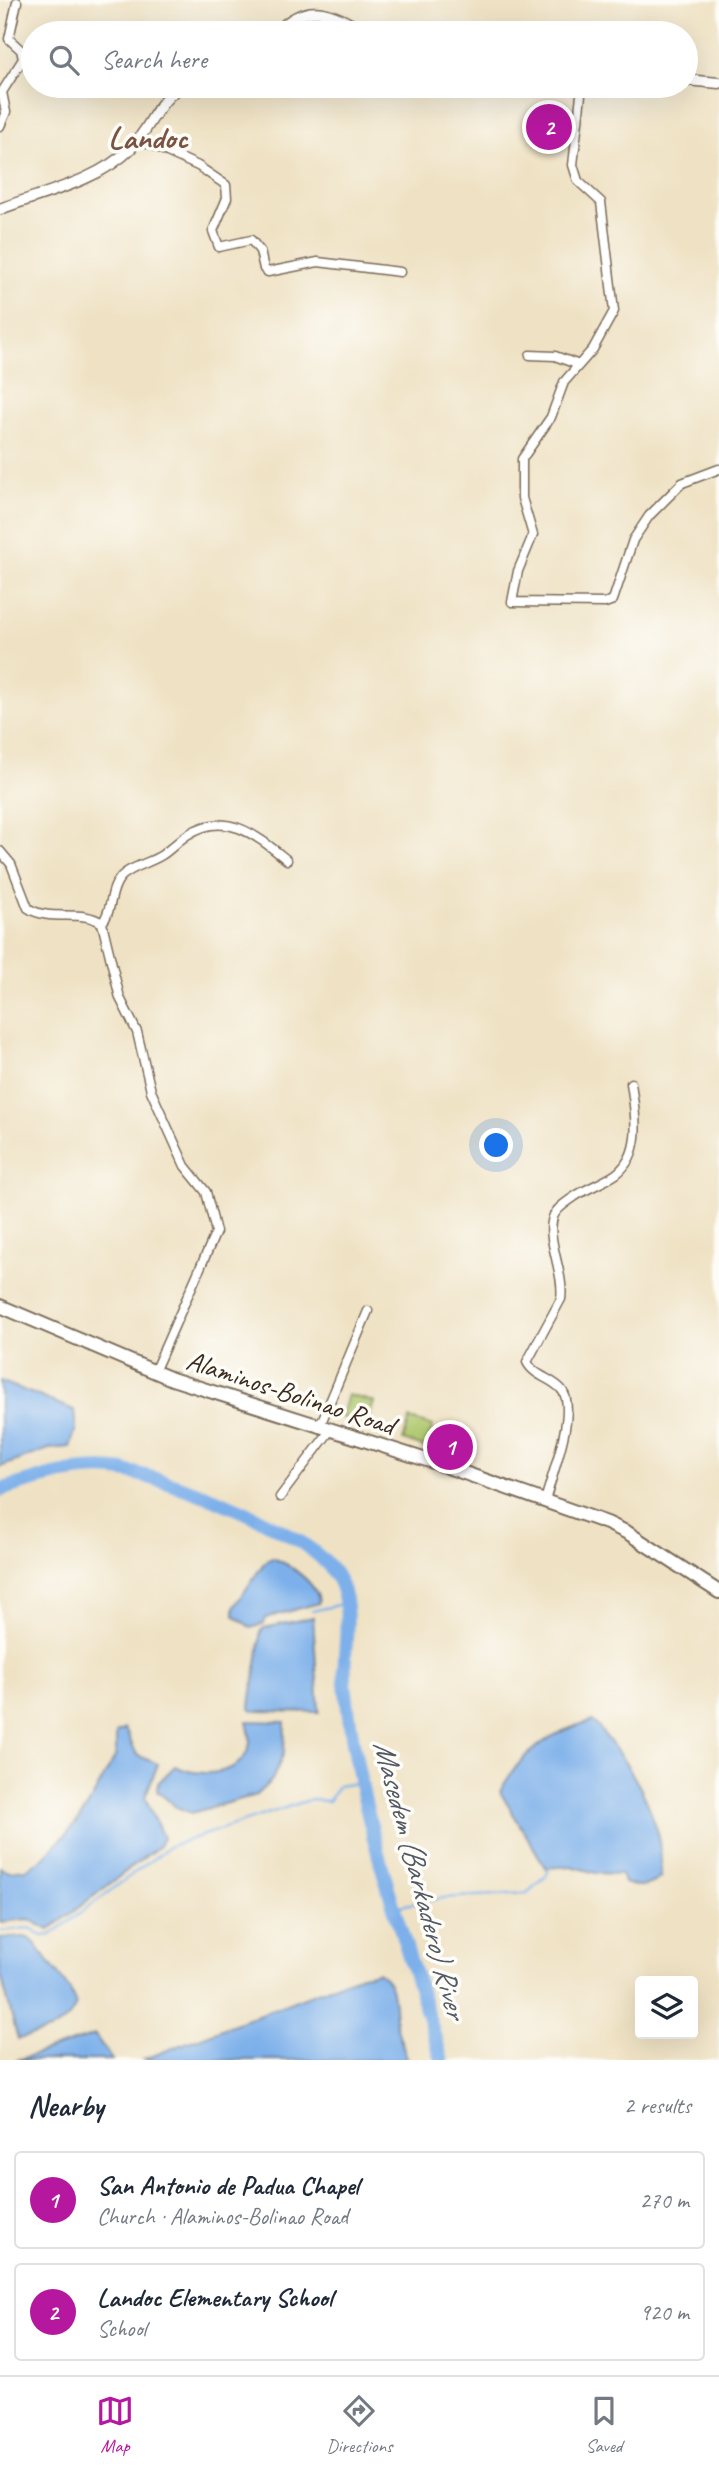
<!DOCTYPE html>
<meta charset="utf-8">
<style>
:root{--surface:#fff;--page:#f6f6f7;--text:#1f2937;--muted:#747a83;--line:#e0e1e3;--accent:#b5179e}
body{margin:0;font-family:Caveat,sans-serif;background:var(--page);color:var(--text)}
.controls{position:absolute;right:21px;bottom:21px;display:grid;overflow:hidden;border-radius:7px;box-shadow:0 7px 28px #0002}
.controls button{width:63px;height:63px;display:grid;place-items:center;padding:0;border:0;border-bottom:2px solid var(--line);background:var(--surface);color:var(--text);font:35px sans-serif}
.you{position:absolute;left:497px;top:1146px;width:24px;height:24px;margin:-18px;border:5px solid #fff;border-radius:50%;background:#1a73e8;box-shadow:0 0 0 10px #1a73e833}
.badge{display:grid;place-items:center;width:46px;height:46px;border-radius:50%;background:var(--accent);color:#fff;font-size:23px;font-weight:700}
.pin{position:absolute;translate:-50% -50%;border:4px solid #fff;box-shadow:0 2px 7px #0006}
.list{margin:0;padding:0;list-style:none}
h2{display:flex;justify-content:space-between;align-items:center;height:91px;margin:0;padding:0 28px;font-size:30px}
h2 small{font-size:23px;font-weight:400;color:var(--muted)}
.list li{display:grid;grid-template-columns:46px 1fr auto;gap:21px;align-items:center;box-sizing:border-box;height:98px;margin:0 14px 14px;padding:0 14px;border:2px solid var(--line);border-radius:7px}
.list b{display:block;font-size:26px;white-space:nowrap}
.list p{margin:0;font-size:23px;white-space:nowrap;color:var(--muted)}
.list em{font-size:23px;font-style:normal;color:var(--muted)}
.icon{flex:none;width:38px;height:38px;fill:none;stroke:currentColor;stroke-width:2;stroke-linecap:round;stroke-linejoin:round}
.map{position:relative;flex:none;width:719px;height:2060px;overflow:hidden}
.search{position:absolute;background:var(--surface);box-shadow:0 7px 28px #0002;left:21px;right:21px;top:21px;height:77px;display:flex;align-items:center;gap:18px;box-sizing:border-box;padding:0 24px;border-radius:38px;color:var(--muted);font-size:26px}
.sheet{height:315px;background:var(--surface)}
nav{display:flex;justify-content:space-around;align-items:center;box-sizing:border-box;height:98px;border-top:2px solid var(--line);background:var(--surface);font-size:19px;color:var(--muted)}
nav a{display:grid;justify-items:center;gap:4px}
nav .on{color:var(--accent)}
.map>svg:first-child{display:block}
.park{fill:#aec86d;stroke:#747946;stroke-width:2}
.water{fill:#7db0ea;stroke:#5c6d84;stroke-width:2}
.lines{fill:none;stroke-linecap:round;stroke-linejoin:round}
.stream{stroke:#7db0ea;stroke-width:2.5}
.river{stroke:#7db0ea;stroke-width:14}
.minor-casing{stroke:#7a6a58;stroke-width:11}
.tertiary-casing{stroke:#7a6a58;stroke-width:13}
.primary-casing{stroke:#7a6a58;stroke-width:16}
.minor{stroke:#fff;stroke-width:8}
.tertiary{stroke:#fff;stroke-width:10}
.primary{stroke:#fff;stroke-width:12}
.labels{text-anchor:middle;stroke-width:7;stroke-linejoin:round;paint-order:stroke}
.street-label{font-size:28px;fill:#3b2a1e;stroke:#fdfcf7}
.water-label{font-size:30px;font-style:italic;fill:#525965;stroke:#fdfcf7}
.quarter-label{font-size:32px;font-weight:bold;fill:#7a5343;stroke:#fdfcf7}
</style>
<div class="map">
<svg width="719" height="2060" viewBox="0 0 719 2060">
<rect width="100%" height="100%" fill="#fdfcf7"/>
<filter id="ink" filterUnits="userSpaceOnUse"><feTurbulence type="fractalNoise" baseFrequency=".0143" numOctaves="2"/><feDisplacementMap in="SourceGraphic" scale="14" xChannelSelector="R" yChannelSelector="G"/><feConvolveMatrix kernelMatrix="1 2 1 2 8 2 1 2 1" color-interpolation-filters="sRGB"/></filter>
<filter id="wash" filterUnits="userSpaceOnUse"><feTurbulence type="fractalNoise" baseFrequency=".00686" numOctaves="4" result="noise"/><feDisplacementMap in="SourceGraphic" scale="28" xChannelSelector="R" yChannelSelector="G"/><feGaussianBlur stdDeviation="1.57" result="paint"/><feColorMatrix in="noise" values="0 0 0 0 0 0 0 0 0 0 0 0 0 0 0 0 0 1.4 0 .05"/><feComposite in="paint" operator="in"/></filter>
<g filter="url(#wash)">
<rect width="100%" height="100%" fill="#efe2c4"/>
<path class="park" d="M348,1395L374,1402L367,1425L341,1417Z
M410,1419L433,1426L426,1448L403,1440Z"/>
<path class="water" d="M0,1381L74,1410L76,1429L70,1447L49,1449L0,1467Z
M272,1558C289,1563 319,1585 319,1603L265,1618L264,1624L251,1628L234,1615V1607L264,1563Z
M313,1617L319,1712L253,1711L250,1709C251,1683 261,1658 260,1632L264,1628Z
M247,1721L285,1722L284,1753L272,1780L256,1795L191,1813L176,1807L157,1791L158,1783L175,1766C198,1778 244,1777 250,1743C251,1736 248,1728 247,1721Z
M593,1721C630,1764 667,1819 660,1878C648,1887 638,1888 624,1883L621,1874L596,1873L571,1866L546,1868L500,1792C519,1754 552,1730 593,1721Z
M125,1729L137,1755L158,1764L145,1797L163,1838L159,1846L49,1930L29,1919L0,1922V1867L9,1871L25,1869L41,1860L71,1829L85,1811L116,1755V1733Z
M26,1937L34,1942L70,1990L76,2005C67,2029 41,2033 18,2039L0,1972V1938Z
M378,1972C399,1985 391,2007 397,2028C400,2039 404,2049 408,2060H142L361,1975Z
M95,2035L112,2060H17Z"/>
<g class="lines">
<path class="stream" d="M312,1611L346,1603
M394,1907L442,1898L527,1893L546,1876L550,1866
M0,1931L31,1928L42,1936L51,1935L170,1846L309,1800L329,1801L338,1786L362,1782"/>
<path class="river" d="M0,1490C39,1478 83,1464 124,1471C176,1481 307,1529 335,1574C356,1607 342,1645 345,1682C357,1812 404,1937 442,2060"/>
</g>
</g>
<g filter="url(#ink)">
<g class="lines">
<defs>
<path id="minor" d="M582,86L573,165L578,181L601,202L614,311L593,349L564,382L551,417L522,459V498L533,535L518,571L512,602L605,603L613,600L633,540L649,516L682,483L719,469
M0,126L6,112L2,92L23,59L21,50L9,39L17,2
M139,139L198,166L226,185L227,198L213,231L219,247L251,240L260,251L264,269L268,272L318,262L400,272
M530,355L555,356L579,365
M0,851L11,864L28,908C50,923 81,908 102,923L120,998L137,1032L151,1091L185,1166L206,1192L216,1232L154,1372
M102,923C113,910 109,891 120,878C129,867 150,863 162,855C171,849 178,841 187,835C226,809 257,836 287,860
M319,1428L368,1311
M280,1497L329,1432
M545,1501C551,1477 579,1407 561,1389C551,1378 534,1376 527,1362L561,1299C565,1273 544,1236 554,1215C558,1207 567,1202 574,1197C587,1188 603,1183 616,1174C644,1153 635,1112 631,1083"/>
<path id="tertiary" d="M276,33C307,0 329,11 366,33
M686,80L719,83
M0,209C42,193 99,181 131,148C150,129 158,99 182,86"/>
<path id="primary" d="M0,1306L172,1379L436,1463L607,1523L628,1533L719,1592"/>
</defs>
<use href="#minor" class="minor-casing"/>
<use href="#tertiary" class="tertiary-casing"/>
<use href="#primary" class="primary-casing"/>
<use href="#minor" class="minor"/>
<use href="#tertiary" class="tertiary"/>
<use href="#primary" class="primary"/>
</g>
</g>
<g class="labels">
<g class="street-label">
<text transform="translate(291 1392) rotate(18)" y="10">Alaminos-Bolinao Road</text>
</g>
<g class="water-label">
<text transform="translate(420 1879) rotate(75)" y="10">Masedem (Barkadero) River</text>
</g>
<g class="quarter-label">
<text x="148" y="148">Landoc</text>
</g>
</g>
</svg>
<div class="controls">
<button><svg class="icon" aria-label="layers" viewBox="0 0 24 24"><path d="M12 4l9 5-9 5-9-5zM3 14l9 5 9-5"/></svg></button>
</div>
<div class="you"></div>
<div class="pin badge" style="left:450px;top:1447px">1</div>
<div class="pin badge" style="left:549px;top:127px">2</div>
<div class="search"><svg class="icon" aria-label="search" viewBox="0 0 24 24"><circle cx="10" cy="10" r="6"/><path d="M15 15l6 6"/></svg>Search here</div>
</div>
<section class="sheet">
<h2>Nearby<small>2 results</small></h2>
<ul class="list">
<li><span class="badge">1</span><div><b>San Antonio de Padua Chapel</b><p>Church · Alaminos-Bolinao Road</p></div><em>270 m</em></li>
<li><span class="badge">2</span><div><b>Landoc Elementary School</b><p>School</p></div><em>920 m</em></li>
</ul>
</section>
<nav>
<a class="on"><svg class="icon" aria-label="map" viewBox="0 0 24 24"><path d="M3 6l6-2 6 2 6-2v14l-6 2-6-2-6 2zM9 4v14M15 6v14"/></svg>Map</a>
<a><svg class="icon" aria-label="directions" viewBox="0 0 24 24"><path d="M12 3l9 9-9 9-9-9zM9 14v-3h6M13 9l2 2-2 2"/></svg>Directions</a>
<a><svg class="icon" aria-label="saved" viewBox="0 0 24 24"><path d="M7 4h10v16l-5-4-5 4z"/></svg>Saved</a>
</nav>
